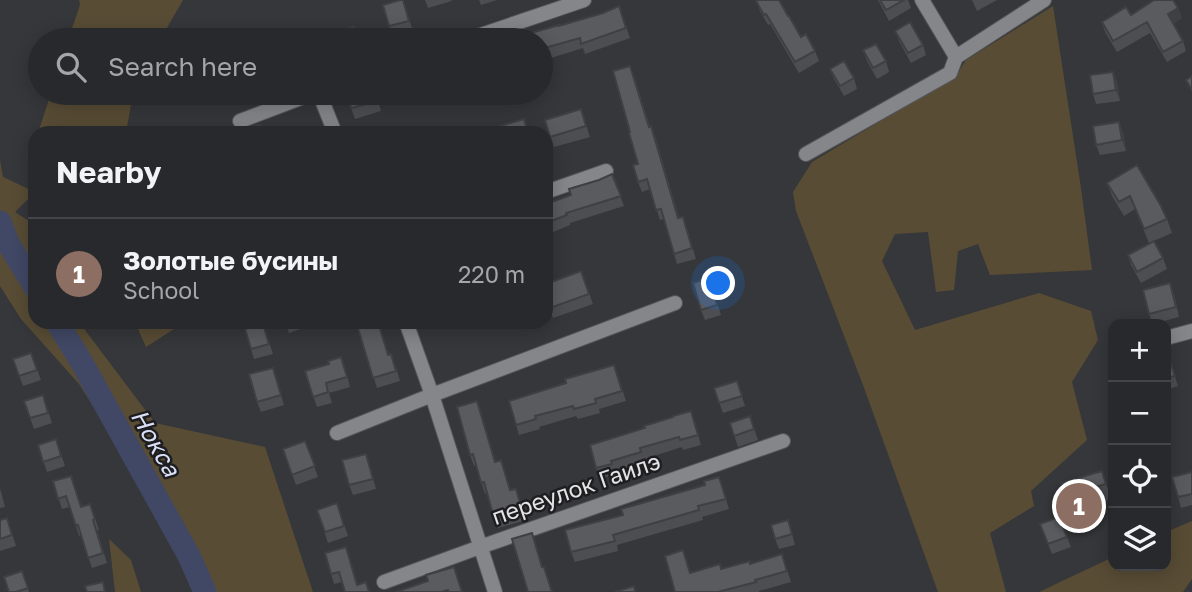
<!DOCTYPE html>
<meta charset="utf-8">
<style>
:root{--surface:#28292c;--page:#343538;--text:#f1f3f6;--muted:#a5a6a9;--line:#444548;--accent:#8bbbb9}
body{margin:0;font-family:"Golos Text",sans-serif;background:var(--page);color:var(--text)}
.controls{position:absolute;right:21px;bottom:21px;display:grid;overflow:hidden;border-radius:14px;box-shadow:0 4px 18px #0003}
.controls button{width:63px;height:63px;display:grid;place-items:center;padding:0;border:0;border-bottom:2px solid var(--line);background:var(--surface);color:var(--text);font:35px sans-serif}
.you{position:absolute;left:719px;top:284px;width:24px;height:24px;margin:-18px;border:5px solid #fff;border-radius:50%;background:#1a73e8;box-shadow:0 0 0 10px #1a73e833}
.badge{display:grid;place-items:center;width:46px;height:46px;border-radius:50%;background:var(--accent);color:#fff;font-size:23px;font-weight:700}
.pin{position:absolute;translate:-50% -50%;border:4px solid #fff;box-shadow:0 2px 7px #0006}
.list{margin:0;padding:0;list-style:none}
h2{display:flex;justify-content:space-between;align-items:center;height:91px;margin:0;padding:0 28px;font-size:30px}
h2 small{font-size:23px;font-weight:400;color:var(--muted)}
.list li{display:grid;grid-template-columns:46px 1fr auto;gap:21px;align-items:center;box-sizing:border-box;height:112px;padding:0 28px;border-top:2px solid var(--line)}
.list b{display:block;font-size:26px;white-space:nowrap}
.list p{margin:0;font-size:23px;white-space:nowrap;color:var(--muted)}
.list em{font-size:23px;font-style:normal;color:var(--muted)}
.icon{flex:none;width:38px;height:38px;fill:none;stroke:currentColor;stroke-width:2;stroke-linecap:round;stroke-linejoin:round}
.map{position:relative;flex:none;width:1192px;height:592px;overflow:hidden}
.search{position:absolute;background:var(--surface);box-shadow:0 4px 18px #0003;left:28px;top:28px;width:525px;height:77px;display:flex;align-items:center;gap:18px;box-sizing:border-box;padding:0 24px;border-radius:38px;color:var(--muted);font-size:26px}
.panel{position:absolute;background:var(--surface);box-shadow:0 4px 18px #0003;left:28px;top:126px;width:525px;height:203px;border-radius:21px}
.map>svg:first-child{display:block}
.green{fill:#584c35}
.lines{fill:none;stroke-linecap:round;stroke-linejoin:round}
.river{stroke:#414865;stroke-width:23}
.minor-casing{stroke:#555558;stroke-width:16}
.minor{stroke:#85868a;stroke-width:14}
.wall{fill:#4d4e52}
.shaded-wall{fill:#3f4042}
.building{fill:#5a5b5f;stroke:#3f4042;stroke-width:2}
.labels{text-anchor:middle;stroke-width:5;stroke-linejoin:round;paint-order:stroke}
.street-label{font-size:23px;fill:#e4e4e6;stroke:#1e1e20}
.water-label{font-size:24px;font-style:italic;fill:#dadff6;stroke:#1e1e20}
</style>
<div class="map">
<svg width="1192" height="592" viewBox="0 0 1192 592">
<rect width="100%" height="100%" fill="#36373a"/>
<path class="green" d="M79,0H183L160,40H68L80,5Z
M1053,6L1081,188L1092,270L990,275L978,244L958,251L954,290L936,292L928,232L895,234L882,261L915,330L1039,293L1091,311L1098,340L1072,382L1087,440L1031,491L1034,506L990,533L1006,592H938L863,385L796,211L793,192L812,162L956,76L966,60Z
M51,93H133L126,133H38Z
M0,160L3,177L35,192L15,212L35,225V322H79L155,423L265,447L313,592H193L169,538L129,463L79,384L21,319L0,286Z
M135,322H175L177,327L146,347Z
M1192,521V579L1183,592H1039L1113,557V566H1166V532Z
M109,539L131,560L141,592H115Z"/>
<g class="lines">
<path class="river" d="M0,222L8,243L35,287
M57,322L82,363L189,556L205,592"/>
<defs>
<path id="minor" d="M922,0L956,57
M466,40L584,0
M319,93L335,133
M240,121L314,93
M806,154L950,73L956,57L1044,0
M546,192L606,171
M406,322L432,395L495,592
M1166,338L1192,331
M337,433L432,395L675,303
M384,582L480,547L783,441"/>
</defs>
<use href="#minor" class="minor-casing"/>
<use href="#minor" class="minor"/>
</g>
<path class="wall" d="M403,0L413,31L393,37L389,26Z
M425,0H451L452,1L428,8Z
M479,0H497L481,5Z
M756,0H779L788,16L801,37L815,51L819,61L799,73L770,24L768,25L760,11Z
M878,0H908L911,8L889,21Z
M972,0H997L977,11Z
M619,6L630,38L585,54L583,48L541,61V40L524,35L559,26L603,13Z
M1178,8L1182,18L1173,24L1183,41L1186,51L1167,62L1150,33L1117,52L1105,32L1102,22L1131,15Z
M895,31L923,45L926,55L911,63L899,41Z
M863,50L886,61L889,72L877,79L867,61Z
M830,69L854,78L857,89L844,96L834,79Z
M1113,72L1117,82L1120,101L1096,104L1093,94Z
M634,76L650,127L655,136L679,218L683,217L696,259L677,264L664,219L660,220L650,189L642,192L638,182V164L630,132Z
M200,93H224L226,98L204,105Z
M376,93L381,111L355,119L351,108Z
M451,93H468L452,97Z
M581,109L590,137L554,147L550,137Z
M1119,122L1123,132L1126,151L1100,155L1096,145Z
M612,174L624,206L570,223V225L546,235V204L571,195Z
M1107,183L1167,219L1172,233L1149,243L1135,209L1124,216L1112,196Z
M1128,255L1163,258L1167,269L1141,283L1131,265Z
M581,271L593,304L553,318L546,298Z
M709,278L721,315L705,320L701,310Z
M1174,294L1179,317L1153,324L1149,314Z
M285,322H321L289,333Z
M356,322H378L388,355L395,364L400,381L377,388Z
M263,324L273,354L254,359L251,349Z
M31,353L41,380L23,386L13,359Z
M1169,358L1178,386L1166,390V359Z
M273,368L284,405L261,412L257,402Z
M345,368L350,387L329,393L332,403L317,407L305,371Z
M618,376L626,401L599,409L600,413L578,419L576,416L539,427L540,429L519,435L516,425Z
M737,381L745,406L723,413L714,388Z
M43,395L52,423L34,429L24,401Z
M477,401L496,462L505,471L510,490L516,489L526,520L498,528L487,493L485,494L476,465L474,466L470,455Z
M691,411L701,445L683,450L682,447L644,459L645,463L615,471L616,474L600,479L596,468L645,428Z
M750,416L758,440L738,447L730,423Z
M56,439L65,466L47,472L38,445Z
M305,441L318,477L296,485L283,449Z
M369,464L376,489L353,495L349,485Z
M1102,471L1111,499L1094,504L1097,514L1074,521L1068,506Z
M1192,472V505L1181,508L1178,497Z
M71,476L81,507L90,504L99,530H97L107,563L92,568L81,535L79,536L70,507L62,509L53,481Z
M719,477L729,509L702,517L703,520L617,545L618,551L575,562L571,552L623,515L705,485Z
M0,488L5,507L0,508Z
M337,503L348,536L328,543L317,510Z
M1059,517L1071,547L1052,554L1040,524Z
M7,518L16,546L0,551V520Z
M791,530L795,545L779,549L775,539Z
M346,547L358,585L366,582L370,592H345L342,582L334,584L331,574Z
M782,554L791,582L759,591V592H675L687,561L690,573L722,569L750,564Z
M22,571L29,592H9Z"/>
<path class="shaded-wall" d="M1178,8L1182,18L1172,25L1168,14Z
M1113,72L1117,82L1120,101L1116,90Z
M1119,122L1123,132L1126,151L1122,140Z"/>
<path class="building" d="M400,0H403L409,21L389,26L383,5Z
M758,0H779L788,16H789L801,37L806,34L815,51L795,62L766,14L764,15L756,1Z
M880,0H904L886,10Z
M1154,0H1173L1178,8L1168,14L1183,41L1163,52L1147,22L1113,41L1102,22L1126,7L1131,15Z
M619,6L626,28L581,44L580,38L541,49V40H495L523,32L524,35L559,25V26L603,13Z
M910,22L923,45L908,53L895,31Z
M354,27L358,40H341L339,31Z
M876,44L886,61L873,68L863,50Z
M844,61L854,78L840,86L830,69Z
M630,66L649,127L651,126L678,218L683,217L692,248L674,254L661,209L656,210L647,179L638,182L633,165L638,164L629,133L630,132L613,71Z
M1113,72L1116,90L1093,94L1090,75Z
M1192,76V90L1186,80Z
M347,93H375L378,101L351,108Z
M581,109L586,126L550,137L545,120Z
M524,119L528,133H502L500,126Z
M1119,122L1122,140L1096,145L1093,126Z
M260,125L262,133H231Z
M396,129L397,133H383Z
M1137,165L1161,206L1167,219L1144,229L1130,196L1119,202L1107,183Z
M612,174L621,196L566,213L567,215L546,223V204L571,195L569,189L599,180Z
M1154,241L1163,258L1137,272L1128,255Z
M581,271L589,294L550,308L546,298V284Z
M709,278L717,305L701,310L693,283Z
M1170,283L1176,307L1149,314L1143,290Z
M356,322H378L388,355L391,354L396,371L373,378Z
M263,324L269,344L251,349L245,329Z
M31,353L37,370L19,376L13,359Z
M341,357L347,377L326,383L328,392L313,397L305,371L329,364L328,361Z
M1169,358L1175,376L1166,378V359Z
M614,365L622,391L595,399L596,403L574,409L573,406L535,416L536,419L516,425L509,401L566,383L565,379Z
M273,368L281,395L257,402L249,374Z
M737,381L742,396L719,403L714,388Z
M43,395L48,413L30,418L24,401Z
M477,401L495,462L501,460L510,490L516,489L522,510L494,518L484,482L481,483L473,454L470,455L457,407Z
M691,411L698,435L680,440L679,437L640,448L641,452L611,461L612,464L596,468L590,445L645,428L644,426L673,417V416Z
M750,416L754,429L734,436L730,423Z
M56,439L61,456L43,462L38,445Z
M305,441L315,466L292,475L283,449Z
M366,454L373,479L349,485L342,460Z
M1102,471L1106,484L1088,489L1091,499L1068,506L1061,483Z
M1192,472V494L1178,497L1172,477Z
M71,476L81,507L90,504L95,519L93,520L103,553L88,558L78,525L76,526L66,496L58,499L53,481Z
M719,477L726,499L698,506L699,510L613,535L615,541L571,552L565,530L623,515L621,509L705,485L704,481Z
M337,503L344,526L325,532L317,510Z
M1059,517L1067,537L1048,544L1040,524Z
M7,518L12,535L0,539V520Z
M788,520L792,534L775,539L771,525Z
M532,533L542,567H544L552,592H528L512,539Z
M346,547L357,585L366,582L369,592H345L339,572L331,574L325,553Z
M683,550L690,573L720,564L721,569L750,561V564L782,554L787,571L755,580L756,582L718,592H675L665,556Z
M454,567L462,592H449L448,590L441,592H396L428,581L426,575Z
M22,571L28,588L16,592H9L4,577Z
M103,582L105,592H87L85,586Z
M634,586L635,592H615Z"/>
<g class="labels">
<g class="street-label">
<text transform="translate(576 489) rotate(-19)" y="8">переулок Гаилэ</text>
</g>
<g class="water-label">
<text transform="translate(155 443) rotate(60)" y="8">Нокса</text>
</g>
</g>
</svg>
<div class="controls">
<button>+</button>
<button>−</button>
<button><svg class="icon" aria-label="locate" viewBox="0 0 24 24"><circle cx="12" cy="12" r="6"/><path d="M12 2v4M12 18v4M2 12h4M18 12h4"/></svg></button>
<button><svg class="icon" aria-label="layers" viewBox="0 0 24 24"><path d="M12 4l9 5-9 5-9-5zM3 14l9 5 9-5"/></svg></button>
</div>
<div class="you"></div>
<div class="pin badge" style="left:1079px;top:506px;background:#8d6e63">1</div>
<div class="search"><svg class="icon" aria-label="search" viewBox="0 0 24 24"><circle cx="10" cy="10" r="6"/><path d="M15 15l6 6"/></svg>Search here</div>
<section class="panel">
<h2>Nearby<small></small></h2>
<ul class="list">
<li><span class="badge" style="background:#8d6e63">1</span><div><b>Золотые бусины</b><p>School</p></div><em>220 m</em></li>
</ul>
</section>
</div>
